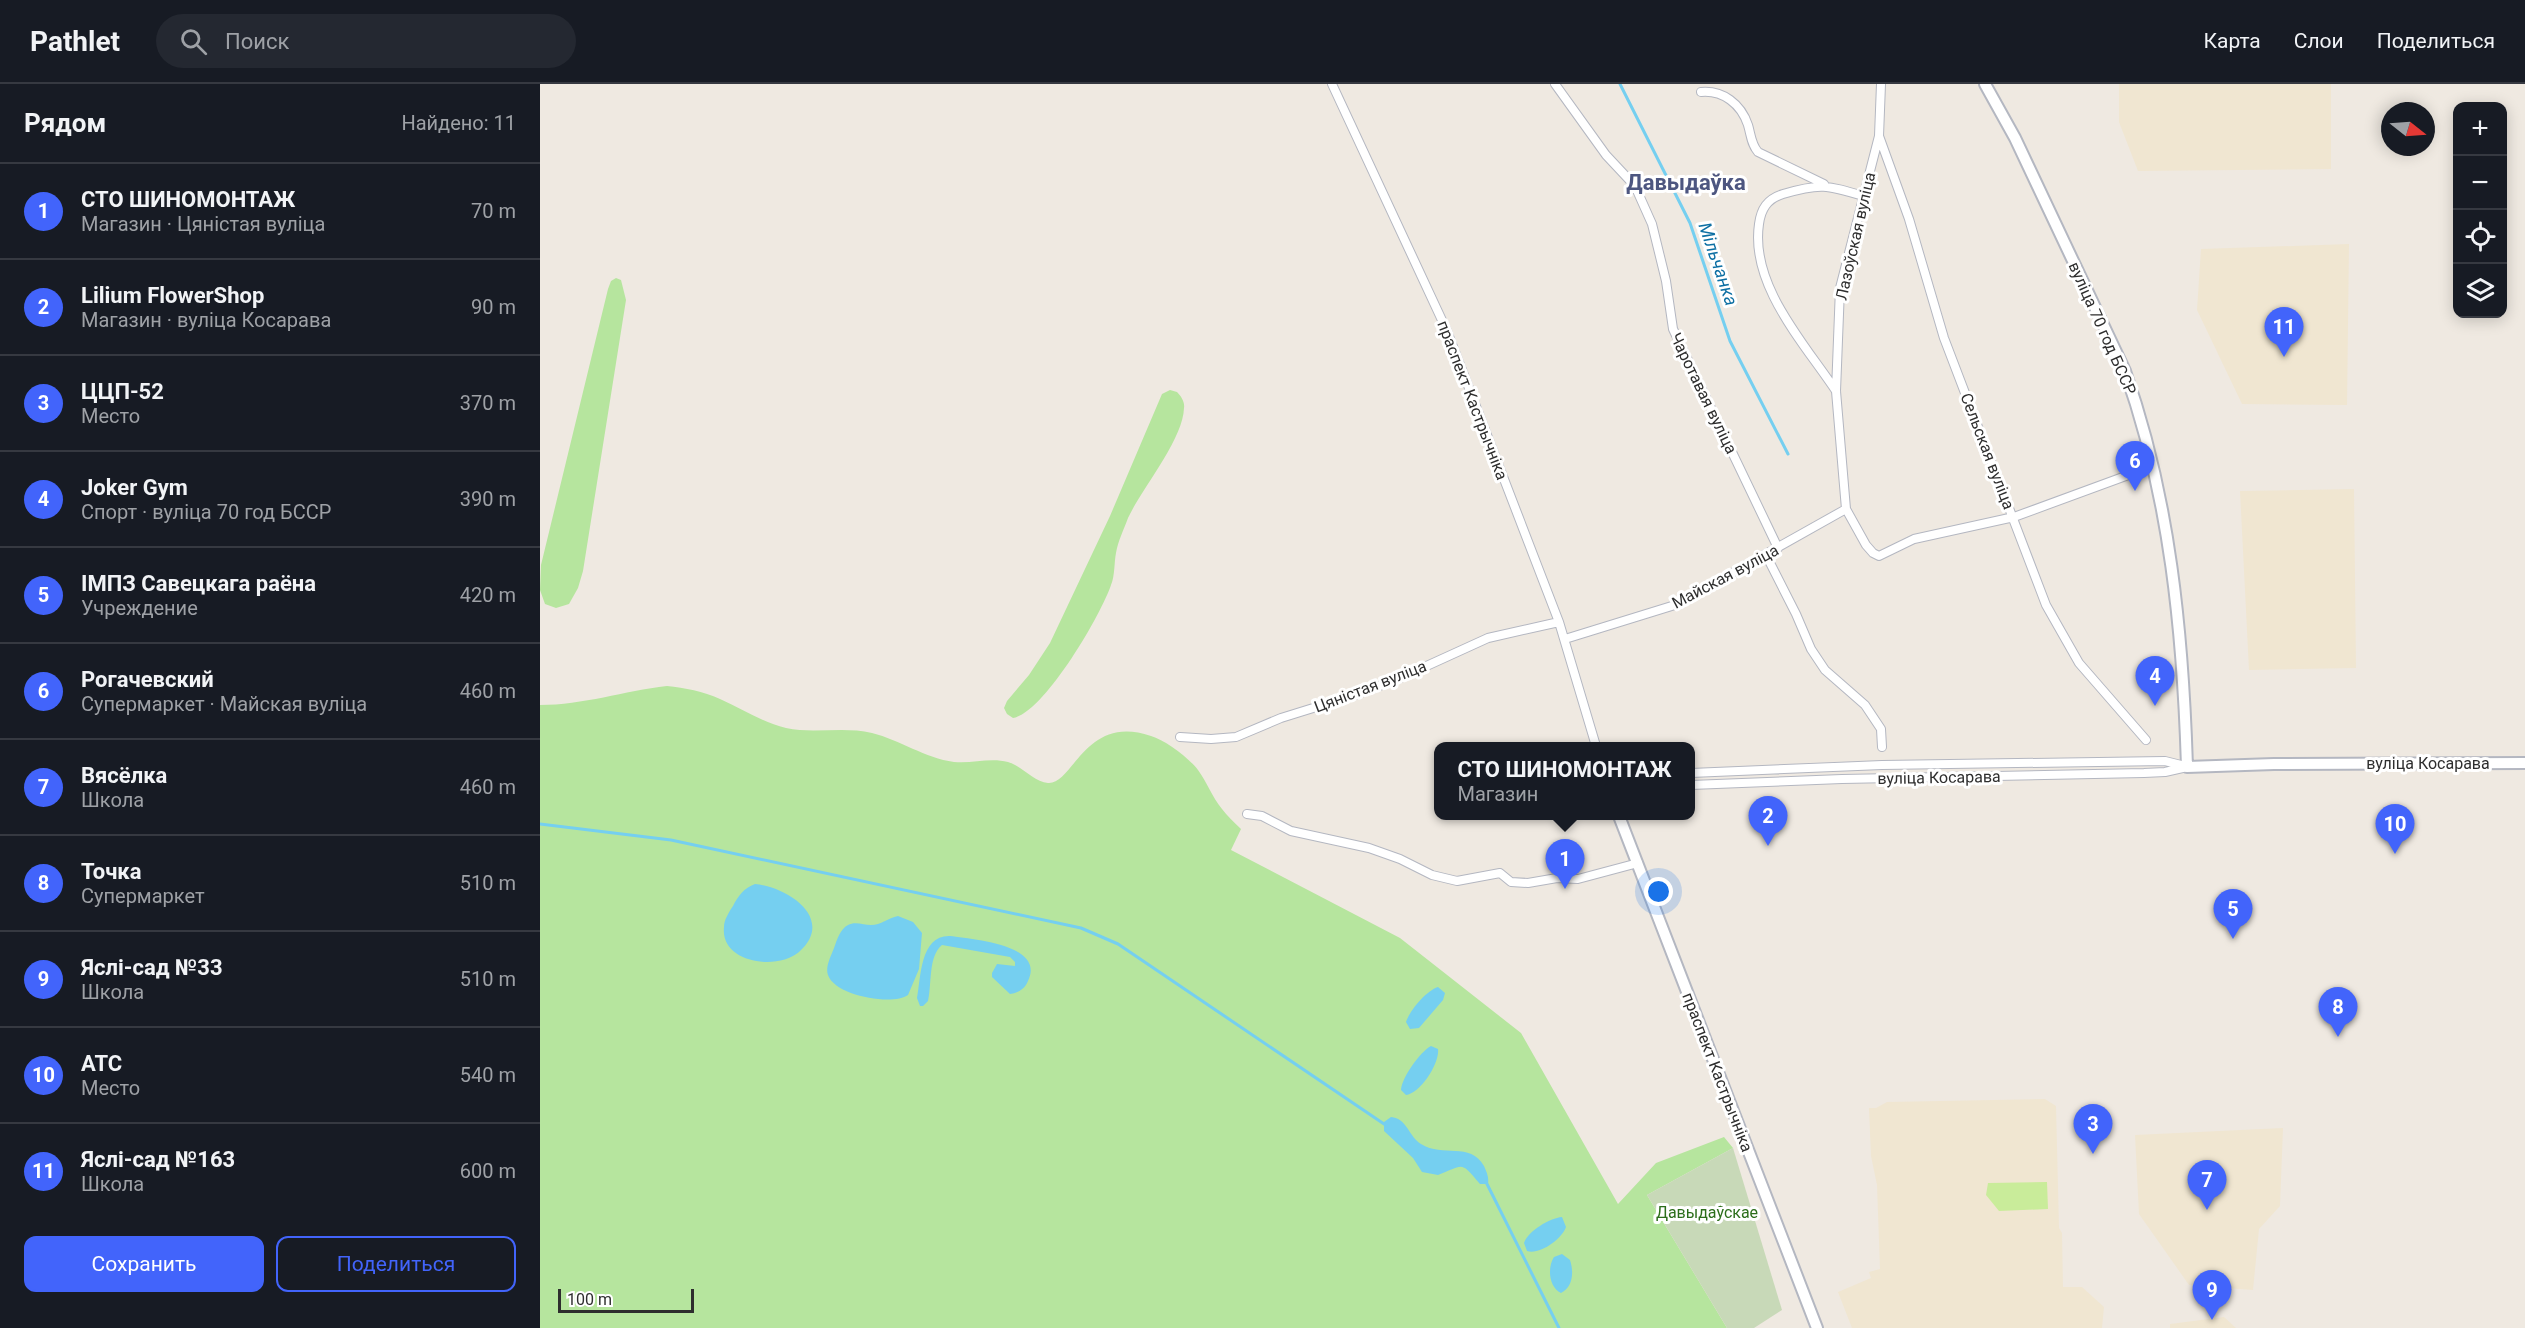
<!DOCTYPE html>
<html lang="ru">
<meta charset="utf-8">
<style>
:root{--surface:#171b24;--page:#242831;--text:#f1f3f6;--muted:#9ea1a6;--line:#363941;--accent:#4264fb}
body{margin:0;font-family:Roboto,sans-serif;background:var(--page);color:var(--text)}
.controls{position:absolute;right:18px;top:18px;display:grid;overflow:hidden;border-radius:12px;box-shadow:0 3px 15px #0003}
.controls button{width:54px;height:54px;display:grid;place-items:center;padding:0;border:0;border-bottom:2px solid var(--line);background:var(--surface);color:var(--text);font:30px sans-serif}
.compass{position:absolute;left:1841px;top:18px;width:54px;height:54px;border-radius:50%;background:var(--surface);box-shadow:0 3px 15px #0003;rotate:107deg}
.scale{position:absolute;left:18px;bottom:15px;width:136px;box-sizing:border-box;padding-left:6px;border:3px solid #2e2e2e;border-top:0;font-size:16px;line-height:21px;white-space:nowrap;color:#2e2e2e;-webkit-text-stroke:4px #fff;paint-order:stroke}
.you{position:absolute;left:1119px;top:808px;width:21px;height:21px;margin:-15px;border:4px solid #fff;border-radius:50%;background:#1a73e8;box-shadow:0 0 0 9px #1a73e833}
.badge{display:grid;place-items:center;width:39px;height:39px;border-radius:50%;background:var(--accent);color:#fff;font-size:20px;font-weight:700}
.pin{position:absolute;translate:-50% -50px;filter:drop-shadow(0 2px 3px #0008)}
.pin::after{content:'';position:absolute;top:32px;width:21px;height:18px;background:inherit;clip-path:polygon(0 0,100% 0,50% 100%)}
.popup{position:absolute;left:894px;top:658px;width:261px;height:78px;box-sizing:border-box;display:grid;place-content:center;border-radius:12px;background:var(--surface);filter:drop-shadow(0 2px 4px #0005);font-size:20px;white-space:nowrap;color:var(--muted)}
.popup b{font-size:22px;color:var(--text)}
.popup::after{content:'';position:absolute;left:50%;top:100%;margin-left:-12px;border:12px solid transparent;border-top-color:var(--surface)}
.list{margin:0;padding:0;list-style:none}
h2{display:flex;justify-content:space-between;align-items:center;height:78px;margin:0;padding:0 24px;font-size:26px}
h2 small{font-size:20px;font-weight:400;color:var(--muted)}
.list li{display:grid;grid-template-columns:39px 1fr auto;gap:18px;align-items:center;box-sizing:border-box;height:96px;padding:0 24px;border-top:2px solid var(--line)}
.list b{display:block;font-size:22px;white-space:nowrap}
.list p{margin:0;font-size:20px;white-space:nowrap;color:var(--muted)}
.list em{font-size:20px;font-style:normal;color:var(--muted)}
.actions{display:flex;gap:12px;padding:18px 24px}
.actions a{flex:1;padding:14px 0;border:2px solid var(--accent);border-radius:12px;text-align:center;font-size:21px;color:var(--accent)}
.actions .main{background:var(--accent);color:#fff}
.icon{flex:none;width:33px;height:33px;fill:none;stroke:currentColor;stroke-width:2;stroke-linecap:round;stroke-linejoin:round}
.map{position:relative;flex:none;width:1985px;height:1244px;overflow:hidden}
header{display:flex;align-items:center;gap:36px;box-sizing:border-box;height:84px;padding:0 30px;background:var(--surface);border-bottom:2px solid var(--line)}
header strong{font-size:28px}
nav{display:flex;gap:33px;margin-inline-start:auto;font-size:21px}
.search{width:420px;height:54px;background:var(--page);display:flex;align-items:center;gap:15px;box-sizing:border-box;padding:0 21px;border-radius:33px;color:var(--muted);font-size:22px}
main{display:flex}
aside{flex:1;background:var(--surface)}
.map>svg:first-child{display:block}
.education{fill:#f0e6d1}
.green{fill:#b6e59e}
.cemetery{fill:#c8d9b8}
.pitch{fill:#c9ec9a}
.water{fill:#75cff0}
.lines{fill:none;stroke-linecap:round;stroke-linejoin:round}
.stream{stroke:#75cff0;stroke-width:3}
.street-casing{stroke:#b4b7c1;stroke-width:10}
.secondary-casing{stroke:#b4b7c1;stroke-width:14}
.street{stroke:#fff;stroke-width:8}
.secondary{stroke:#fff;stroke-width:10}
.labels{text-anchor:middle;stroke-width:6;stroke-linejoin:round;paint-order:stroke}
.street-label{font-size:16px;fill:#2e2e2e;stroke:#fff}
.park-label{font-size:16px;fill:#2c6e1b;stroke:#fff}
.water-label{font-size:18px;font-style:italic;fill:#0d6fa3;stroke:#fff}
.district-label{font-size:22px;font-weight:bold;fill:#4d5680;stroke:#fff}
</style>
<header>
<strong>Pathlet</strong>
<div class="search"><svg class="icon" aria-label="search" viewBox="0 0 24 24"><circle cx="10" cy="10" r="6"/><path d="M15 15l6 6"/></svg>Поиск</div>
<nav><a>Карта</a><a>Слои</a><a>Поделиться</a></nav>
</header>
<main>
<aside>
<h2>Рядом<small>Найдено: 11</small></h2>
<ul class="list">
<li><span class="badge">1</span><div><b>СТО ШИНОМОНТАЖ</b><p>Магазин · Цяністая вуліца</p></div><em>70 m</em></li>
<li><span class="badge">2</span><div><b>Lilium FlowerShop</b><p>Магазин · вуліца Косарава</p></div><em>90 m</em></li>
<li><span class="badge">3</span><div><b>ЦЦП-52</b><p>Место</p></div><em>370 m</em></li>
<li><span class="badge">4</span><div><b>Joker Gym</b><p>Спорт · вуліца 70 год БССР</p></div><em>390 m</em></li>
<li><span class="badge">5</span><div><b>ІМПЗ Савецкага раёна</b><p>Учреждение</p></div><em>420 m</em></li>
<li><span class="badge">6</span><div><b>Рогачевский</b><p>Супермаркет · Майская вуліца</p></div><em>460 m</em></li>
<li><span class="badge">7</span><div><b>Вясёлка</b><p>Школа</p></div><em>460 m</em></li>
<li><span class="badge">8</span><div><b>Точка</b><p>Супермаркет</p></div><em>510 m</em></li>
<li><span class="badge">9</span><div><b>Яслі-сад №33</b><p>Школа</p></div><em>510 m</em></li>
<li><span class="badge">10</span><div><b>АТС</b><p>Место</p></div><em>540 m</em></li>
<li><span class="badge">11</span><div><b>Яслі-сад №163</b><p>Школа</p></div><em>600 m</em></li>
</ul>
<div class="actions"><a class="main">Сохранить</a><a>Поделиться</a></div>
</aside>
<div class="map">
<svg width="1985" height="1244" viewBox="0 0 1985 1244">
<rect width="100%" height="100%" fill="#efe9e1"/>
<path class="education" d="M1579,0H1791V85L1598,87L1579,38Z
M1809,160L1807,321L1702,320L1657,226L1661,165Z
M1814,405L1816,584L1709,586L1700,407Z
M1505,1015L1516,1022L1519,1144L1522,1149L1523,1203H1542L1564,1223L1562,1244H1312L1298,1208L1331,1194L1329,1188L1340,1185L1337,1101L1331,1072L1329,1024H1336L1347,1018Z
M1743,1044L1740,1122L1719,1145L1713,1206L1649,1201L1599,1130L1595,1051Z
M1684,1233L1696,1244H1630V1240Z"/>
<path class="green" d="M76,194L81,196L86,216L43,487L38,504L29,520L16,524L5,520L0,506L1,481L68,205L71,197Z
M630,306L637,308C641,312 645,318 644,324C643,356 602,404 588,434C584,445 578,457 576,469C574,479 575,491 571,501C561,531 504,629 473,634L467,630L464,624L467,617L489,591L510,559L570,432L622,310Z
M127,602C145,604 163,607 180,615C202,625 222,638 246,644C274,650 304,642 332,649C360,656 385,674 414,678C432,680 450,673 468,678C482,682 494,698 508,699C533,701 545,629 611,652C625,656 649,674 658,686C667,698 672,713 682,725C687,732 694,738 701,745L691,766L860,854L981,949L1078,1120L1116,1079L1184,1053L1193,1064L1107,1111L1187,1244H0V621C43,621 84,607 127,602Z"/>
<path class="cemetery" d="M1193,1064L1242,1226L1214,1244H1187L1107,1111Z"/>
<path class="pitch" d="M1507,1098L1508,1125L1459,1127L1446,1111L1448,1099Z"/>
<path class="water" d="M215,800C248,803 296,835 259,868C237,887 180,879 184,843C184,836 189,828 193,822C198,812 204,804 215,800Z
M358,832L373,838L382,849L379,885L368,911C353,922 295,912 288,891C285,883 291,872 294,864C297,856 300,845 308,841C315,837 324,841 331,841C341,841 348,834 358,832Z
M410,852C431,855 506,860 488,897C485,905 478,909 470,910L452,893V889L457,880L475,882V878L470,873L402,861C388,872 392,901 388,917L383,922H380L377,914C381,893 380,851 410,852Z
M898,903L905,909L903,916L879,944L870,945L866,938C870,926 886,907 898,903Z
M891,962L898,965C900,979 880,1010 866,1011L861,1006C862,993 880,968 891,962Z
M851,1033C867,1034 869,1053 881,1060C903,1074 930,1057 944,1082C947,1089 949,1093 948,1100H940C920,1076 924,1081 898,1091L882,1088L873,1074L844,1047V1038Z
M1022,1133L1026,1143C1022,1155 1000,1171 987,1167L984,1159C988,1147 1010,1134 1022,1133Z
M1022,1170L1030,1176C1034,1188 1033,1203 1021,1209C1009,1203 1007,1184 1014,1173Z"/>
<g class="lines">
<path class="stream" d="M1080,0L1150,139L1190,257L1248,370
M0,740L131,756L541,844L578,860L847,1042
M946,1098L1019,1244"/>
<defs>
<path id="street" d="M792,0L907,247L1019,538L1056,662
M1015,0L1066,71L1095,102L1112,140L1126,197L1133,245L1238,464
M1341,0L1339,52L1300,204L1296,307L1306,425L1326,461L1333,469L1339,472L1374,455L1474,433L1613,382
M1161,8C1183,6 1201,20 1208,41C1211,51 1211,60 1218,68L1284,100
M1339,52L1369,135L1404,254L1506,521L1539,579L1606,656
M1296,307C1264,259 1210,201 1219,140C1221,125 1227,115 1243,110C1280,99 1287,101 1323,112
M1226,471L1256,530L1271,565L1285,586L1325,621L1341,645L1342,663
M1025,555L1135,521L1306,425
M640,653L671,655L696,653L741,634L815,611L858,595L948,554L1019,538
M1151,689L1342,681L1625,677L1645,682
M1151,701L1302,695L1604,689L1625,688L1647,683
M707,730L722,732L751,747L829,764L860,775L892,791L917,797L960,789L971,798L988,799L1017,794L1038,795L1098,779"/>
<path id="secondary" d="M1445,0L1475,54L1585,287C1630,414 1643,549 1647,683L1734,680L1985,679
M1079,732L1277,1244"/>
</defs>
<use href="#street" class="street-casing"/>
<use href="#secondary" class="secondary-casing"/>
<use href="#street" class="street"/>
<use href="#secondary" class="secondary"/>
</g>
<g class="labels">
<g class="street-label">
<text transform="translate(1315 152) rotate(-77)" y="6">Лазоўская вуліца</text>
<text transform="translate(1563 244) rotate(66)" y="6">вуліца 70 год БССР</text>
<text transform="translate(1164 309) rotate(64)" y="6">Чаротавая вуліца</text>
<text transform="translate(933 316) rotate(69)" y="6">праспект Кастрычніка</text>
<text transform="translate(1448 367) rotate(69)" y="6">Сельская вуліца</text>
<text transform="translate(1185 492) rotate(-28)" y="6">Майская вуліца</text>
<text transform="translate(830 602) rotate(-21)" y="6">Цяністая вуліца</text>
<text x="1888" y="685">вуліца Косарава</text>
<text transform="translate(1399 693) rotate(-1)" y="6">вуліца Косарава</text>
<text transform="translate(1178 988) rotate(69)" y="6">праспект Кастрычніка</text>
</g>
<g class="park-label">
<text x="1167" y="1134">Давыдаўскае</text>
</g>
<g class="water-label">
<text transform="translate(1178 180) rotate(71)" y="6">Мільчанка</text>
</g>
<g class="district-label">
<text x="1146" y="106">Давыдаўка</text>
</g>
</g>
</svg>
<div class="controls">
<button>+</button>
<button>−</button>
<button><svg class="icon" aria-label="locate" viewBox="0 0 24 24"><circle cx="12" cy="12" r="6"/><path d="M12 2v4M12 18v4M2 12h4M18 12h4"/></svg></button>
<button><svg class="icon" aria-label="layers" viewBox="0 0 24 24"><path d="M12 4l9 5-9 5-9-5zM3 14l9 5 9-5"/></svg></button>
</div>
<svg class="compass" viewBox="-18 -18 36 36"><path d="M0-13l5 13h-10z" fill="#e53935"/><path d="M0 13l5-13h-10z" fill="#9ea1a6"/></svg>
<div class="scale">100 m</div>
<div class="you"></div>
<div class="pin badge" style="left:1025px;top:805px">1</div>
<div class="popup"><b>СТО ШИНОМОНТАЖ</b>Магазин</div>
<div class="pin badge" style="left:1228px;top:762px">2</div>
<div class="pin badge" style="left:1553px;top:1070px">3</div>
<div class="pin badge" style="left:1615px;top:622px">4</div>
<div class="pin badge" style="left:1693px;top:855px">5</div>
<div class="pin badge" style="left:1595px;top:407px">6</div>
<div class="pin badge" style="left:1667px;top:1126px">7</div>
<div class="pin badge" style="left:1798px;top:953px">8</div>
<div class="pin badge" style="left:1672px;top:1236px">9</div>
<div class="pin badge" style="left:1855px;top:770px">10</div>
<div class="pin badge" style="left:1744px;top:273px">11</div>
</div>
</main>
